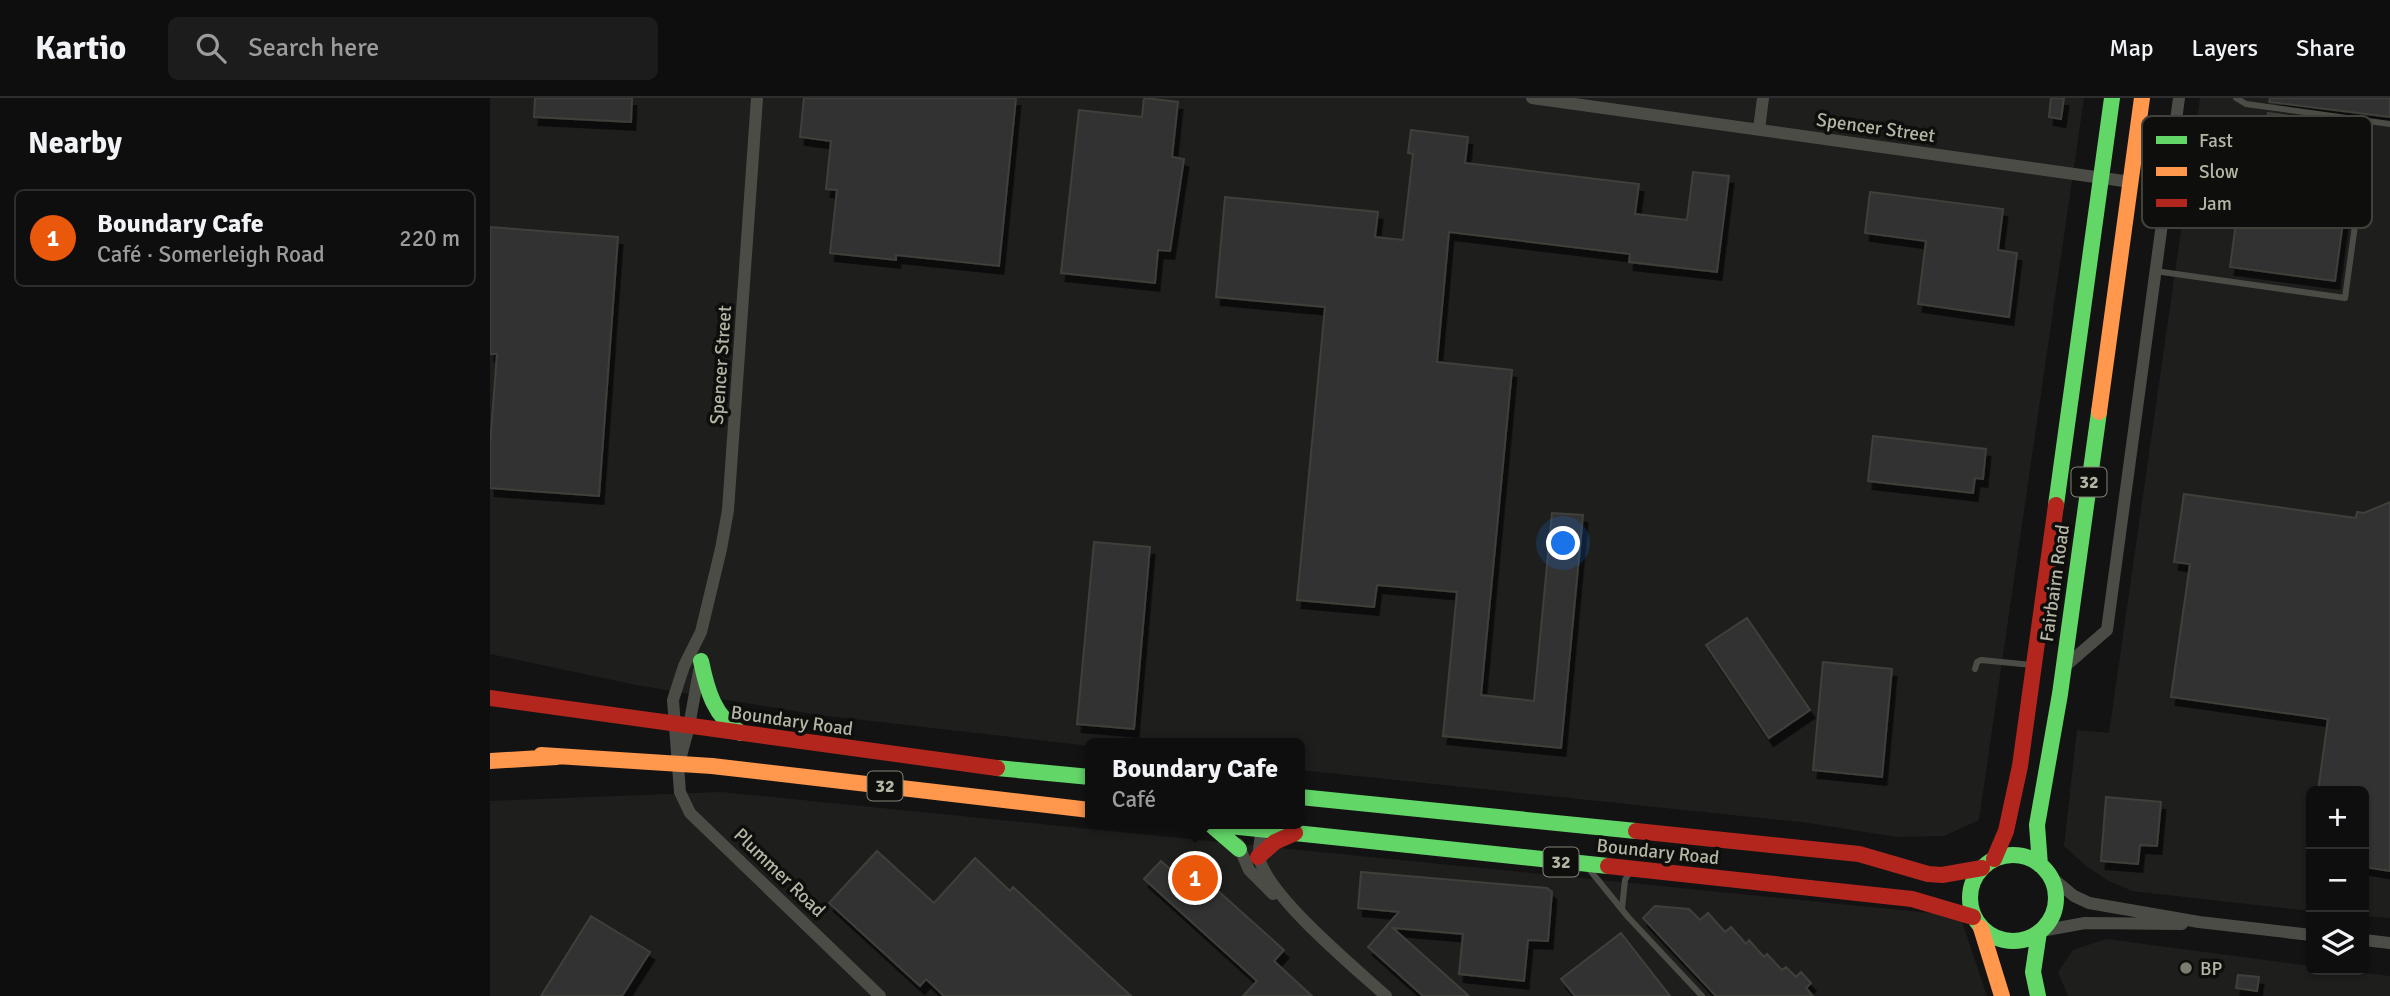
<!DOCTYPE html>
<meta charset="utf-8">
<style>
:root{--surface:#0e0e0e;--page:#1c1c1c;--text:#f1f3f6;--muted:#9b9c9e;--line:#2e2e2e;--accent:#ea580c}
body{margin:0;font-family:Signika,sans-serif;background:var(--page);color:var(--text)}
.controls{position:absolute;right:21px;bottom:21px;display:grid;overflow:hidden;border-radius:10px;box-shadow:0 2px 5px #0004}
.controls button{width:63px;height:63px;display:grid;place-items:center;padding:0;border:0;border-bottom:2px solid var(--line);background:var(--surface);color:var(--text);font:35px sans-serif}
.you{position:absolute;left:1074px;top:446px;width:24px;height:24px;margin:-18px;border:5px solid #fff;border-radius:50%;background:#1a73e8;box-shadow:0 0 0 10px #1a73e833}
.badge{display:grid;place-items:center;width:46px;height:46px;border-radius:50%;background:var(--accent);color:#fff;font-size:23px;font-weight:700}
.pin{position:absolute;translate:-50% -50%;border:4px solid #fff;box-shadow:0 2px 7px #0006}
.popup{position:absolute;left:595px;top:640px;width:220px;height:91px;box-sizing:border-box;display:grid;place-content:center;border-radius:10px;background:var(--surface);filter:drop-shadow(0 2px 5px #0005);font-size:23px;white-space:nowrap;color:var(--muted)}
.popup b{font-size:26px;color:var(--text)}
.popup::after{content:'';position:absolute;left:50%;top:100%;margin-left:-14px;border:14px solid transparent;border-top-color:var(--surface)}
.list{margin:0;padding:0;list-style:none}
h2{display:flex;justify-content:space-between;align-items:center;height:91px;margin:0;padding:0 28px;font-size:30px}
h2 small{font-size:23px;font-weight:400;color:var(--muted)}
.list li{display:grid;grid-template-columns:46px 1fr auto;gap:21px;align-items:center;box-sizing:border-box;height:98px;margin:0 14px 14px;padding:0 14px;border:2px solid var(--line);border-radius:10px}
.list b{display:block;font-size:26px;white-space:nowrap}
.list p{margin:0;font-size:23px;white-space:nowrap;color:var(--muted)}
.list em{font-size:23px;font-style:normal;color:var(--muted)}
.icon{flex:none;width:38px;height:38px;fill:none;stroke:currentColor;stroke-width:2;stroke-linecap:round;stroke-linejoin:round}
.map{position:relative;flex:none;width:1900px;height:898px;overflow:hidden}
header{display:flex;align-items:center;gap:42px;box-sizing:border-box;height:98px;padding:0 35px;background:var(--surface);border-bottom:2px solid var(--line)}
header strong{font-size:33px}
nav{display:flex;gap:38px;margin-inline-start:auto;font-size:24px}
.search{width:490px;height:63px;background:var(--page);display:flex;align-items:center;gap:18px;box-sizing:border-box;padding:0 24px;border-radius:10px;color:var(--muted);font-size:26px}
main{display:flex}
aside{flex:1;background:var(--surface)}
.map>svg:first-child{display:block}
.built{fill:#1e1f1d}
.building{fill:#323231;stroke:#3f3f3b;stroke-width:2;filter:url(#shadow)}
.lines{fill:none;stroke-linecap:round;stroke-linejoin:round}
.lane{stroke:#4c4c47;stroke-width:6}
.street{stroke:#4c4c47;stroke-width:12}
.fast{stroke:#63d668;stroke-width:16}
.slow{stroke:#ff974d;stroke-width:16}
.jam{stroke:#b3261e;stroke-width:16}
.poi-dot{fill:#7c7c71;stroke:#0e0f0d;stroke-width:2.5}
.labels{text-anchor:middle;stroke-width:7;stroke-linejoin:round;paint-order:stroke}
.shield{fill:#0e0f0d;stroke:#828377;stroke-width:2}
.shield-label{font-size:18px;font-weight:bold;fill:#b4b5a4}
.street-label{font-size:19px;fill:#b4b5a4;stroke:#0e0f0d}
.poi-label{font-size:19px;fill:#b4b5a4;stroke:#0e0f0d;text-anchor:start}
.key{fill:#0e0f0d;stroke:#40413a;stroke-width:2}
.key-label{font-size:19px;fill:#b4b5a4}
</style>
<header>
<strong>Kartio</strong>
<div class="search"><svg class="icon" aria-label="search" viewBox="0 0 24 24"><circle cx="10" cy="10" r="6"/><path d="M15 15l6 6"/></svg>Search here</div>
<nav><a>Map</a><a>Layers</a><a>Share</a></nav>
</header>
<main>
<aside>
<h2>Nearby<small></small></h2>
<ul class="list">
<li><span class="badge">1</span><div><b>Boundary Cafe</b><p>Café · Somerleigh Road</p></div><em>220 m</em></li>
</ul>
</aside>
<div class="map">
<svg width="1900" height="898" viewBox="0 0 1900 898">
<defs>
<filter id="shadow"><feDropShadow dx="4.5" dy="8" stdDeviation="0" flood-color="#0009"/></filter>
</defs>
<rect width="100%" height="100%" fill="#131313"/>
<path class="built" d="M0,0H1594L1489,722L1454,738L1407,739L1319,725L810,672V645H600V648L329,617L146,587L0,556Z
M1710,0H1900V820L1874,818V693H1821V813L1642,793L1617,782L1596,768L1574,748L1587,632L1619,635Z
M231,694L1470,818L1497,898H0V703Z
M1616,841L1821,868V872H1850L1900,878V898H1578L1568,874L1583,852Z"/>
<path class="building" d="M45,0H142L141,24L44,19Z
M314,0H526L509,168L406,157V162L340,155L347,92L336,91L341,43L310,39Z
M654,0L688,4L682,59L694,61L680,153L668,152L665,185L571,175L589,12L652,19Z
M1561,0H1574L1571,21L1559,19Z
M1780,0H1900V19L1779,4Z
M1778,15L1866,27L1845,183L1740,169L1760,21L1777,23Z
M921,32L978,39L975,65L1149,86L1145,116L1197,122L1203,74L1239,78L1227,174L1139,164L1140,156L959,134L947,264L1022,272L991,597L1044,603L1062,415L1093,417L1071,650L953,638L967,494L887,487L884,509L807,502L835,209L726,199L735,99L888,114L885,139L913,142L923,56L918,55Z
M1380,94L1513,111L1508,152L1527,155L1519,219L1428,206L1436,143L1375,135Z
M0,129L128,139L109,398L0,390V347L7,256H0Z
M1383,338L1496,351L1493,381L1485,380L1483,395L1378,383Z
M1694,396L1866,420L1867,414L1874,415L1900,404V773L1874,769V693H1828L1838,621L1681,599L1700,466L1684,464Z
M604,444L660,449L644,631L587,626Z
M1257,520L1320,612L1279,640L1216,547Z
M1333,564L1402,571L1392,679L1323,672Z
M1616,699L1671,704L1667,748L1650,747L1648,766L1611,763Z
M387,753L444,805L485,760L520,793L523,789L641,898H454L436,881L430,888L339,805Z
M671,763L688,778L698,766L794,852L784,863L822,898H753L767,883L654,781Z
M871,774L1057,790L1062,794L1058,843L1038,842L1034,883L969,876L973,836L903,830L979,898H933L878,849L909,814L868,810Z
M1165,808L1199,811L1210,822L1218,815L1235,834L1241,829L1256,846L1259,842L1274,859L1277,856L1292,872L1296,869L1306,879L1311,874L1321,885L1316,890L1323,898H1226L1153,820Z
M101,818L160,854L132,898H51Z
M1131,835L1180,898H1085L1071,881Z
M1748,877L1769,879L1767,893L1746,890Z"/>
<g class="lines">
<path class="lane" d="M1746,0L1756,6L1900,26
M1665,173L1855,200L1877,40
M1485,571L1487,564L1491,562L1542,567
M1099,771L1138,819L1212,898
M1132,811L1135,782L1139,775"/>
<path class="street" d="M267,0L238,412L231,451L211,534L194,568L183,602L190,694L200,715L390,898
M1042,0L1641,84
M1269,31L1273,0
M1573,570L1617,532L1689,0
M191,658L199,628L209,573
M771,726C773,738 766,752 770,763C783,802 863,868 896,898
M748,746L759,772L783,796
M1560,778L1584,798L1599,805L1709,824L1821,837
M1551,833L1595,825L1692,826
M1874,842L1900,845"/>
<path class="fast" d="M1566,407L1622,0
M211,563C217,592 224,619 251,635
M507,670L600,679
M810,699L1146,733
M720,726L1118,768
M720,726L749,751
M1480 800a43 43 0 1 1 86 0a43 43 0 1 1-86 0Z
M1550,767L1547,727L1570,596L1609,314
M1548,898L1543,874L1549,834"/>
<path class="slow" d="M1609,314L1652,0
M51,657L222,668L600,712
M0,663L67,659
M1491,830L1512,898"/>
<path class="jam" d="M0,600L507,670
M1146,733L1369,756L1438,776L1452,777L1492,770
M768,759L785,744L805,735
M1504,761L1516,733L1530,668L1566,407
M1118,768L1422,801L1483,819"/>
</g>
<circle class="poi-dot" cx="1696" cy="870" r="7"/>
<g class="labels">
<g class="shield">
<rect x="1581.5" y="369.5" width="35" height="29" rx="5"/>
<rect x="377.5" y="673.5" width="35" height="29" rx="5"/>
<rect x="1053.5" y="749.5" width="35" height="29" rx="5"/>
</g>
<g class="shield-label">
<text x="1599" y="390">32</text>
<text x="395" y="694">32</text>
<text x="1071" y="770">32</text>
</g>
<g class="street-label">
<text transform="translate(1386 29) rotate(8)" y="7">Spencer Street</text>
<text transform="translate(230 267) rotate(-86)" y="7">Spencer Street</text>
<text transform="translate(1564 485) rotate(-82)" y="7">Fairbairn Road</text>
<text transform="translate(302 622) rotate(8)" y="7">Boundary Road</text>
<text transform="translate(1168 753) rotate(6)" y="7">Boundary Road</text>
<text transform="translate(290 774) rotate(44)" y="7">Plummer Road</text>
</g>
<g class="poi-label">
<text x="1710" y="877">BP</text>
</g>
</g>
<rect x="1652" y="18" width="230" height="112" rx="10" class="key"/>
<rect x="1666" y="38" width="31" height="8" fill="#63d668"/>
<rect x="1666" y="69" width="31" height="9" fill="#ff974d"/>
<rect x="1666" y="101" width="31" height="8" fill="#b3261e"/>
<g class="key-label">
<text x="1709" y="49">Fast</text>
<text x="1709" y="80">Slow</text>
<text x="1709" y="112">Jam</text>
</g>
</svg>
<div class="controls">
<button>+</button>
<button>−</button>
<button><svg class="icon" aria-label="layers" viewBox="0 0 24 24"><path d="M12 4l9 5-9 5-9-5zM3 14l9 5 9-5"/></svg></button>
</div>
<div class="you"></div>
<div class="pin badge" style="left:705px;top:780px">1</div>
<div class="popup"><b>Boundary Cafe</b>Café</div>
</div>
</main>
